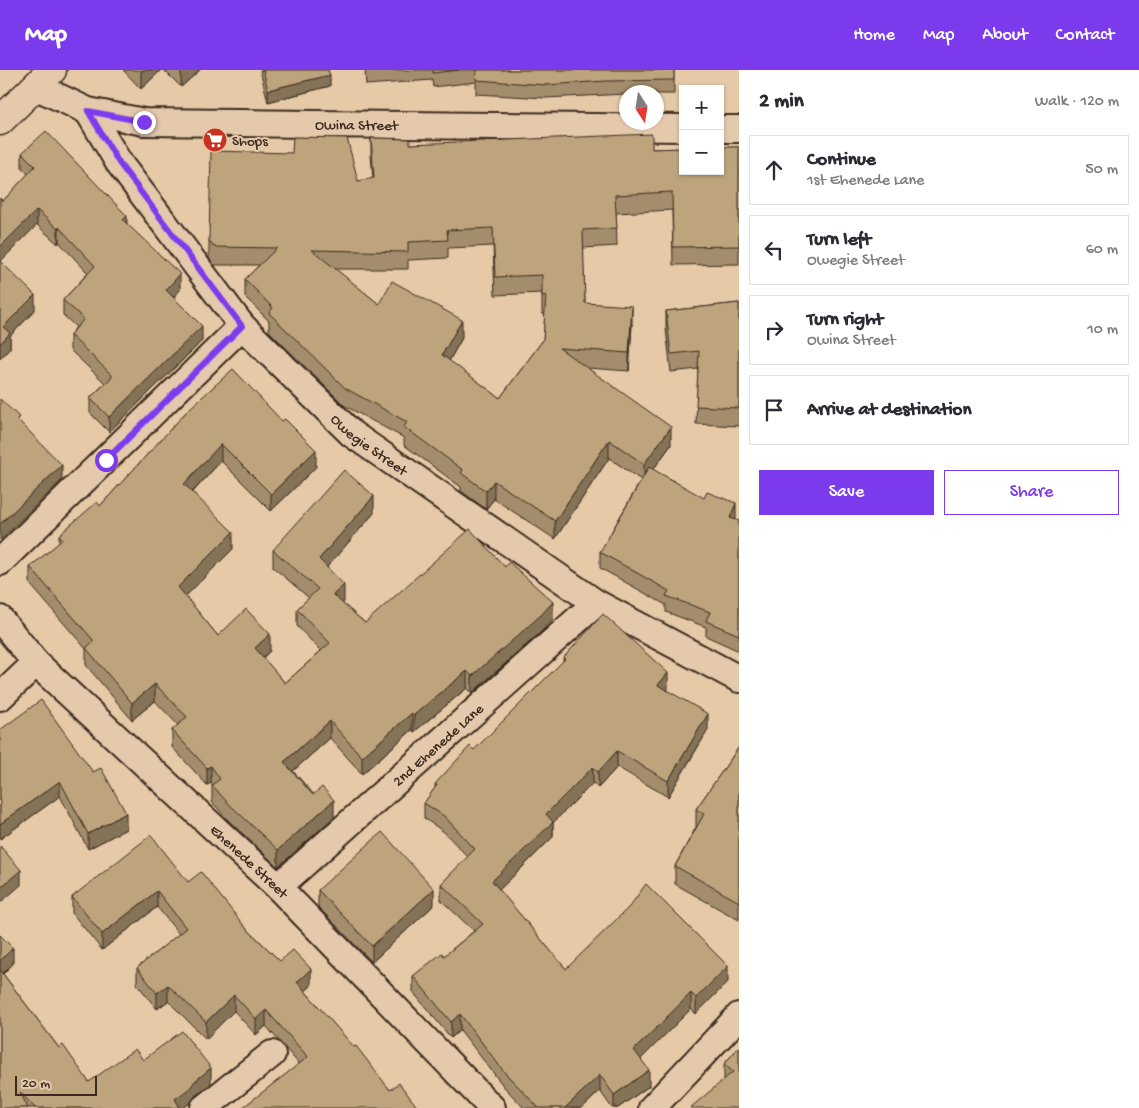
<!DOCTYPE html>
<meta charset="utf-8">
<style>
:root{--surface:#fff;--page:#f7f7f7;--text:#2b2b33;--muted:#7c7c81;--line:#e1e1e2;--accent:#7c3aed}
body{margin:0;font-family:"Gochi Hand",sans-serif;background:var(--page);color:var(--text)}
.controls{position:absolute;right:15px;top:15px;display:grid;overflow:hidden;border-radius:0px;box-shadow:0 1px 4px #0004}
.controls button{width:45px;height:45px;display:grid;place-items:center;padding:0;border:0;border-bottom:1px solid var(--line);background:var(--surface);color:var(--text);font:25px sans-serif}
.compass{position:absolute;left:619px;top:15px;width:45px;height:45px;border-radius:50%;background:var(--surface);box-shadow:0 1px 4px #0004;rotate:168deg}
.scale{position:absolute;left:15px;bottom:12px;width:82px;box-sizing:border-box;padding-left:5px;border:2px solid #3b2a1e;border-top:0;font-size:14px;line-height:18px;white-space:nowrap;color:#3b2a1e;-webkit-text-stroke:4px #e5c9ac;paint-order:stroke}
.stop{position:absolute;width:15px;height:15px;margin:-11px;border:4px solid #7c3aed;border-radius:50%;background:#fff}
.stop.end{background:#7c3aed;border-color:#fff;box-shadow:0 1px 5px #0008}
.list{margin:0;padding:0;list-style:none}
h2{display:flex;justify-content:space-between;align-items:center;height:65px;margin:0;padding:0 20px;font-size:21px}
h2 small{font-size:16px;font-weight:400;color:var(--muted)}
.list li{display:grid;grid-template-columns:32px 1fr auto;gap:15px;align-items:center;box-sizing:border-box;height:70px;margin:0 10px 10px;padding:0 10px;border:1px solid var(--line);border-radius:0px}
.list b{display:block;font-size:19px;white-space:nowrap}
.list p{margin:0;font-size:16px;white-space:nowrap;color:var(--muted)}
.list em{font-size:16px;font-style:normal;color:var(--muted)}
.actions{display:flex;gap:10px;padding:15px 20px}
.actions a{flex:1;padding:11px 0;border:1px solid var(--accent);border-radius:0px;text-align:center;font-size:18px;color:var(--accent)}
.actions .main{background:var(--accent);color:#fff}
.icon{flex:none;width:28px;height:28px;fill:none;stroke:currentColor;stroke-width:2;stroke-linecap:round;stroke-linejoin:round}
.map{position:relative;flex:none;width:739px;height:1038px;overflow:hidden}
header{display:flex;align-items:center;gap:30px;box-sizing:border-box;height:70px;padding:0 25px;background:var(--accent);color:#fff}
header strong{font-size:24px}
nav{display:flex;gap:28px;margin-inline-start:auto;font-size:18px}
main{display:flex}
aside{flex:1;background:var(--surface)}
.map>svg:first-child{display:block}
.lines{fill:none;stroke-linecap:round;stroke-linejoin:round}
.street-casing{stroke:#3b2a1e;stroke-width:30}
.secondary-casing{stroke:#3b2a1e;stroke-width:31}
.street{stroke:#e5c9ac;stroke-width:26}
.secondary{stroke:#e5c9ac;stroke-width:28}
.wall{fill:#a38d6c;stroke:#3b2a1e;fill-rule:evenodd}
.shaded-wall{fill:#857358;stroke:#3b2a1e}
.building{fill:#bea47d;stroke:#3b2a1e;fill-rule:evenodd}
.route{stroke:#7c3aed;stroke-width:6}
.labels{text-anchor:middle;stroke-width:4;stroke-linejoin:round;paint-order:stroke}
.street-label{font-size:15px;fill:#3b2a1e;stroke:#e5c9ac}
.poi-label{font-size:15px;fill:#3b2a1e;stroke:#e5c9ac;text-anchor:start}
</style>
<header>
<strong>Map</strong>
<nav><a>Home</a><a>Map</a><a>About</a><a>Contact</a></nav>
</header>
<main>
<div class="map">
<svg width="739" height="1038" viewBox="0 0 739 1038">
<rect width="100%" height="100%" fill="#e6c9a7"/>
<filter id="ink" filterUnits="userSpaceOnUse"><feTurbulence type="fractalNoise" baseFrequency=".02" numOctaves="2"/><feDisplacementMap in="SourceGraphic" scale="10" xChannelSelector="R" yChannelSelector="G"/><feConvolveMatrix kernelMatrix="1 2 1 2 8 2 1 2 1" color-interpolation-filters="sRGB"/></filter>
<g filter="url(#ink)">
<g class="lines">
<defs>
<g id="street">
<path id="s1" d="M37,17L88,41L144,52L683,58"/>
<path id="s2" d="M88,41L119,93L242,256L352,364L596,533L739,609"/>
<path d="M720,59H739"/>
<path d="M0,492L242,256"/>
<path id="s3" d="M0,549L36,593L278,817L492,1038"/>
<path d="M0,627L36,593"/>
<path id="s4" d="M278,817L596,533"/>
<path d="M204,1038L272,984"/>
<path d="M652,1038L739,946"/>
</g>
<path id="secondary" d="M0,51L52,0"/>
</defs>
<use href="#street" class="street-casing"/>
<use href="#secondary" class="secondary-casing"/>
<use href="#street" class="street"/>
<use href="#secondary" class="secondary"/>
</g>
<path class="wall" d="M123,0H161L141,19Z
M164,0H200L181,17Z
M260,0H328L330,16L268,32Z
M365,0H674V24H656V22H626V24L546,28L476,24V12L433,17L432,10L366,15Z
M371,68L410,74L652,79L739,77V194L673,195L672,140L616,143L617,176L583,178L585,233L632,254L629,301L588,298L671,375L653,400L736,449V450L739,451V581L706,566V557L666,542V535L600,498V482L641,410L609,388L555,469L494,429L486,439L461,421V417L404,375V368L345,336L269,261V251L245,227V209L259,195H214L209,188V170L358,111L373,109L371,86ZM493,176L495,225L542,223V244H545L543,270L500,328L449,291L462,268L379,234L335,199H408V190L448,188V178Z
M22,83L127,154L180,220L174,227L202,271L109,362L90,343V328L105,313L70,280V265L76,257L63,245V230L88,203L59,172L58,174L37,155L1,191L35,240L10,266V278L0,289V128L3,131L28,104L22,98Z
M739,233V356L696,354L698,299L671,302L666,259V241Z
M189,339L316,397L271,441L221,391L193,422L233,479L185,526L218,566L270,581L263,588L285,613L321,581L297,556V539L309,528L273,497V480L374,443L327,497L344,532L342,533L365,553L553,549L541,562L472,623L467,618L414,662L412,660L362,704L330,668L293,701L334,747L278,797L227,749L212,732V714L211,713L207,715L172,677V660L178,655L155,631L132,650L86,595V579L30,514V497L59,473V465L100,436Z
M563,588L668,619L667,620L708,660L668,727L617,697L598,718L593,713L553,753V767L499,820L566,899L728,912L696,944L691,939L641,989L649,1016L618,1038H612L600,1021L582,1038H524L505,1018L460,960L451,968L413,922V906L444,886L474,861L441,830V814L468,787L444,762L424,748V733L435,718V714L474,680L563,591Z
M0,660L126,759L88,779L60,726L0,769Z
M739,677V850L675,814V796L696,757V739Z
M188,812L245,857L280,891L311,916L305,921L390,1020L418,1038L299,994L266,956L256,965L234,941L206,969L168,931L157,939L137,914V898L179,864L157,837L102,880L72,843V827Z
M318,820L434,835L372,892L318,837Z
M0,865L13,894L3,904L59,978L89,1012L143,990L211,1014L195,1026L190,1033L183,1038H0Z
M739,977V1038L724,1010V994Z"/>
<path class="shaded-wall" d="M144,0H161L141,19V2Z
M181,0H200L181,17Z
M330,5V16L268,32V20Z
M37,140V155L0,192V177Z
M127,146V161L123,150Z
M59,157V172L58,174V159Z
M180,204V220L166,235V220Z
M35,225V240L10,266V278L0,289V274L3,257Z
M632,236V254L629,301V283Z
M462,250V268L442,303V285Z
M202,256V271L109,362V347Z
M671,357V375L644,412V394Z
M609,370V388L555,469V451Z
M221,374V391L184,431V414Z
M316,380V397L271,441V424Z
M62,395V410L0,470V454Z
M494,411V429L486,439V421Z
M374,426V443L319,506V489Z
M736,433V449L730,463V448Z
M233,462V479L178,534V517Z
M344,515V532L333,542V525Z
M553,532V549L541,562L472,623V606Z
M270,564V581L255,595V578Z
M467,601V618L414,662V645Z
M668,603V619L658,631V615Z
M155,614V631L132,650V633Z
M412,643V660L362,704V687Z
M708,644V660L668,727V711Z
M330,651V668L284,709V692Z
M617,681V697L598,718V702Z
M211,696V713L207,715V698Z
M593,697V713L553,753V767L492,827V811L546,744Z
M60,711V726L0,769V754Z
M334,730V747L278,797V780Z
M126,743V759L88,779V764Z
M21,800V815L0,833V818Z
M434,819V835L372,892V876Z
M157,821V837L102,880V864Z
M13,878V894L0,906V891Z
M728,896V912L696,944V928Z
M311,899V916L297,928V912Z
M168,915V931L157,939V923Z
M691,923V939L634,996V980Z
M234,925V941L206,969V952Z
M266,940V956L256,965V949Z
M460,944V960L451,968V952Z
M211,998V1014L195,1026L190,1033L183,1038H175V1029L195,1011Z
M649,1000V1016L618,1038H614V1025Z
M600,1005V1021L582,1038H565Z"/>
<path class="building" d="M263,0H328L330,5L268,20Z
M433,0H459L433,3Z
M477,0H674V10L606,11L546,15L476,10Z
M46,61L127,146L123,150L180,204L166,220L202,256L109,347L90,328L113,306L70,265L84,249L63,230L95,196L59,157L58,159L37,140L0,177V128L3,131L35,96L22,83Z
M652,64V79L683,78V101H720V77H739V176L673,177L672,122L615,125L617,158L583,160L585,233L632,236L629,283L559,278L671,357L644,394L609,370L555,451L494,411L486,421L461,403L463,400L404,357L407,352L345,318L269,243L273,238L245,209L277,178L214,177L209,170L211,81L292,83L293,67L347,68L358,111L374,108L371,68L410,69V74ZM493,158L495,207L542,205V226L546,225L543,270L500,328L442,285L462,250L392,211L379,234L312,180L408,182V172L448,170L447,160Z
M0,191L35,225L3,257L10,263L0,274Z
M739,233V338L696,336L699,281L671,284L666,241Z
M233,299L282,351L285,349L316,380L271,424L221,374L184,414L233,462L178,517L218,566L246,539L270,564L255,578L285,613L330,573L297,539L318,519L273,480L344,400L374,426L319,489L344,515L333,525L365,553L470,459L505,497L509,492L553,532L541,545L472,606L467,601L414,645L412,643L362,687L330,651L284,692L313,725L322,717L334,730L278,780L227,732L212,715L220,709L211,696L207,698L172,660L187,647L155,614L132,633L86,578L94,571L30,497L63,469L59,465L97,432L100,436L189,339Z
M0,329L19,347L17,349L62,395L0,454Z
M649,397L704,428L707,422L736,433L730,448L739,451V565L706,551L710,542L666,526L669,521L600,482Z
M603,544L668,603L658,615L708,644L668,711L617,681L598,702L593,697L546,744L553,752L492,811L566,899L630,836L646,814L728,896L696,928L691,923L634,980L649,1000L614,1025L600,1005L565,1038H539L505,1003L460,944L451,952L413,906L442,883L444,886L483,854L441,814L475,779L444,746L424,733L437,715L435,714L470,676L474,680L565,589L563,588Z
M41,630L93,702L101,698L126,743L88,764L60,711L0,754V660Z
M739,677V832L675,796L704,744L696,739Z
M382,762L434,819L372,876L318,820Z
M151,765L188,812L201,802L245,857L280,891L293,880L311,899L297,912L354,977L356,976L390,1020L399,1013L418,1038H242L308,987L266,940L256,949L234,925L206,952L168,915L157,923L137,898L186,858L157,821L102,864L72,827Z
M0,776L21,800L0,818Z
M0,865L13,878L0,891Z
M0,900L59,978L63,975L89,1012L135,979L143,990L182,961L211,998L195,1011L190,1018L175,1029L179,1036L177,1038H35L20,1022L28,1038H0Z
M739,977V1038H690L733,1002L724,994Z"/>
</g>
<g class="lines" filter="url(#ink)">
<path class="route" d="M106,390L242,256L119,93L88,41L144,52"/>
</g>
<defs>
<symbol id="supermarket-disc" viewBox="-11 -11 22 22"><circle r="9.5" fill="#c8321e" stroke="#e5c9ac"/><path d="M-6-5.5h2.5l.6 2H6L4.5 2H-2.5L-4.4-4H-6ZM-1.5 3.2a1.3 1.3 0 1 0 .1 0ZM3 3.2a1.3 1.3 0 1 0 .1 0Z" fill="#fff"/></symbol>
</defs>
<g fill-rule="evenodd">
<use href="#supermarket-disc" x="201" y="56" width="28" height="28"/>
</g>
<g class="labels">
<g class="street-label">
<text dy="5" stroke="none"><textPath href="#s1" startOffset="326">Owina Street</textPath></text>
<text dy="5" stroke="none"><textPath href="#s2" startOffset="439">Owegie Street</textPath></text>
<text dy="5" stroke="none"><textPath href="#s4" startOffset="214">2nd Ehenede Lane</textPath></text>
<text dy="5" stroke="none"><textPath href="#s3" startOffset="348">Ehenede Street</textPath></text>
</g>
<g class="poi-label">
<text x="232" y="75">Shops</text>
</g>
</g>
</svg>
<div class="controls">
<button>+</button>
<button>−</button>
</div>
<svg class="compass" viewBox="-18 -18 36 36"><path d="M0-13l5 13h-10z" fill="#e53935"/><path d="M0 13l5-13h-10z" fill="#7c7c81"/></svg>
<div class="scale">20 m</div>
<div class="stop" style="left:106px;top:390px"></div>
<div class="stop end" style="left:144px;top:52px"></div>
</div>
<aside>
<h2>2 min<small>Walk · 120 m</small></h2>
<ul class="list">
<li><svg class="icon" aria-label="ahead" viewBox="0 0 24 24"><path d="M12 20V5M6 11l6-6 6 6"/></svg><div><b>Continue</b><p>1st Ehenede Lane</p></div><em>50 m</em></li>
<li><svg class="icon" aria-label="left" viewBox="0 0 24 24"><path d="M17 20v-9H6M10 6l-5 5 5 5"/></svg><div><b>Turn left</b><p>Owegie Street</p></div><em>60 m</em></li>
<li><svg class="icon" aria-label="right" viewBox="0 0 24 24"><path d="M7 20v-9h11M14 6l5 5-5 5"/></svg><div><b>Turn right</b><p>Owina Street</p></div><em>10 m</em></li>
<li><svg class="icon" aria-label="arrive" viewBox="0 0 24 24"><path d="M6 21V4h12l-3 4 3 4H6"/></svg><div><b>Arrive at destination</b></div></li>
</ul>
<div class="actions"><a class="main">Save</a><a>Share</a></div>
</aside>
</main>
